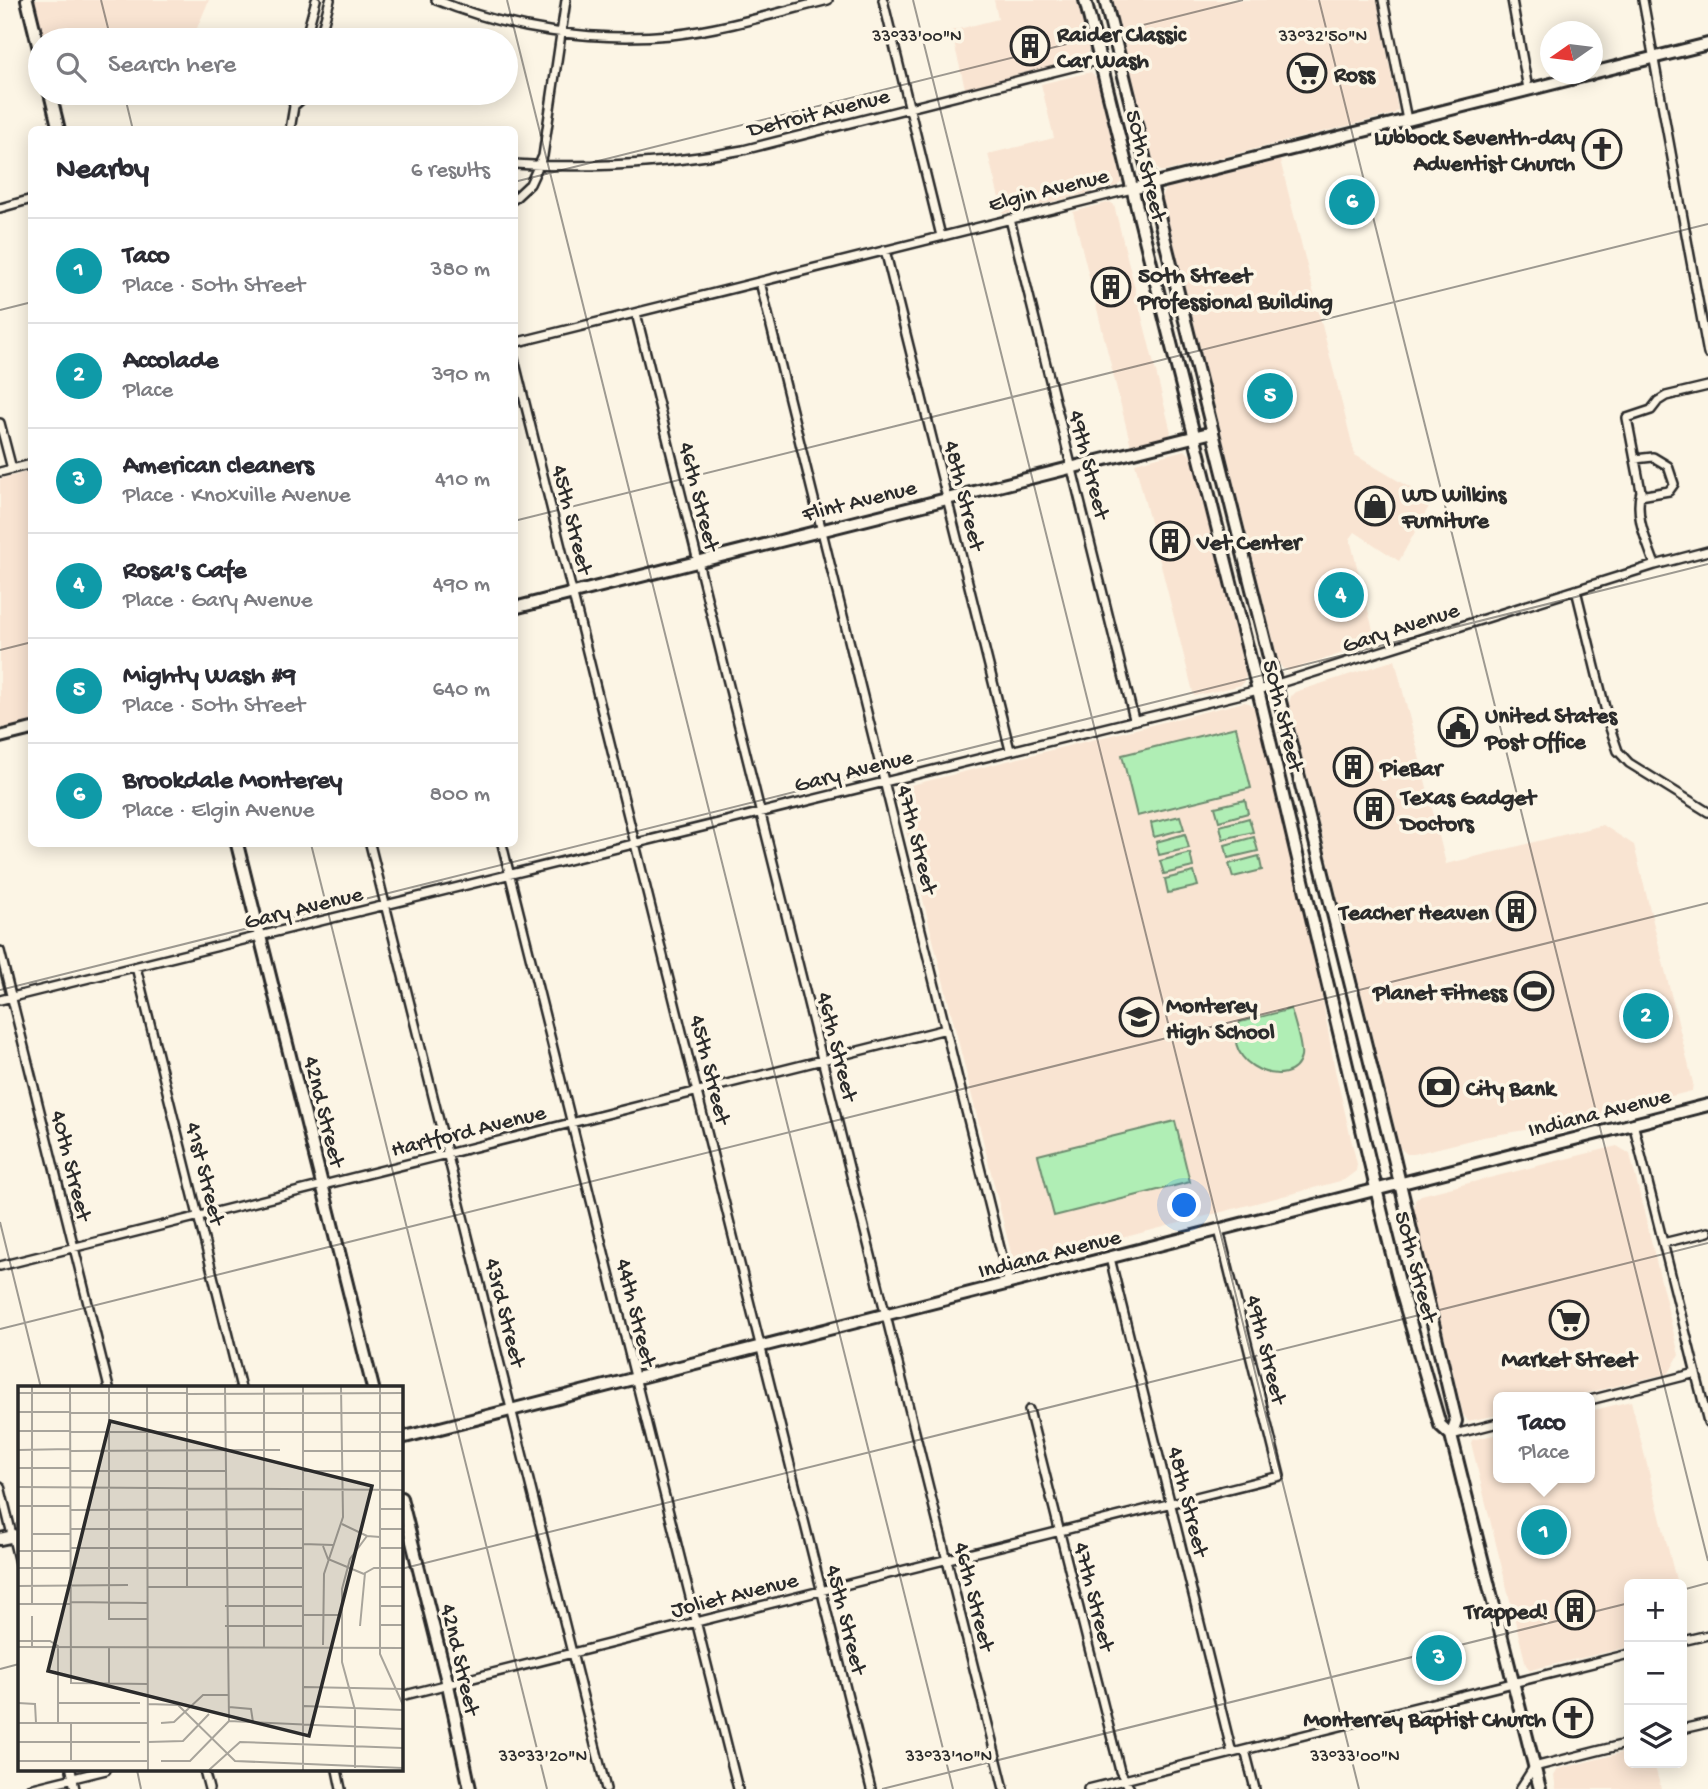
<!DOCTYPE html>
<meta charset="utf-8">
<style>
:root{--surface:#fff;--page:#f2f2f3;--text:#2b2b33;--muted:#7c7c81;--line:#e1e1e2;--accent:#2b2b2b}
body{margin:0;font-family:"Gochi Hand",sans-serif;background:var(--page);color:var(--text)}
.controls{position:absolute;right:21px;bottom:21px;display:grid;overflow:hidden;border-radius:10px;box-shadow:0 4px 18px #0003}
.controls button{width:63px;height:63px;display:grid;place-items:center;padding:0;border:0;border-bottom:2px solid var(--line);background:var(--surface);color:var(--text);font:35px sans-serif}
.compass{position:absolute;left:1540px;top:21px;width:63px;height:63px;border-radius:50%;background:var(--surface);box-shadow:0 4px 18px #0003;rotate:256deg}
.you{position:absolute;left:1185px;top:1206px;width:24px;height:24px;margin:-18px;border:5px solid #fff;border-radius:50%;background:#1a73e8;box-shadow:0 0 0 10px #1a73e833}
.badge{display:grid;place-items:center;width:46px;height:46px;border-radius:50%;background:var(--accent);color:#fff;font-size:23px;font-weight:700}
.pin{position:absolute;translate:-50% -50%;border:4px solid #fff;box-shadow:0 2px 7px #0006}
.popup{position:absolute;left:1493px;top:1392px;width:102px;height:91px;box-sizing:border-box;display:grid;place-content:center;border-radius:10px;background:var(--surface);filter:drop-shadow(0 2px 5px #0005);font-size:23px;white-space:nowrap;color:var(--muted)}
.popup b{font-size:26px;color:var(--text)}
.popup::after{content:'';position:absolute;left:50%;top:100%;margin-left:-14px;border:14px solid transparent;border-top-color:var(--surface)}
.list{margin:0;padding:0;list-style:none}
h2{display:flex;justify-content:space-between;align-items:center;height:91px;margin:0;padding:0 28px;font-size:30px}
h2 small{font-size:23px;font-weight:400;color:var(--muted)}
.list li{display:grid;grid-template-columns:46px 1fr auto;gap:21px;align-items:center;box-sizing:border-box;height:105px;padding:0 28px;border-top:2px solid var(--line)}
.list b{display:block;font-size:26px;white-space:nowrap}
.list p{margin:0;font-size:23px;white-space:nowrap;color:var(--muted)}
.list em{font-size:23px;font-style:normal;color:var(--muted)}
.icon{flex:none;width:38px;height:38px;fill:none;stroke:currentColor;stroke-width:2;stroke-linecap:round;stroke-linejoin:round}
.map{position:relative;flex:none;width:1708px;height:1789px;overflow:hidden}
.search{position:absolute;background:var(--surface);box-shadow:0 4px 18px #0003;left:28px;top:28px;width:490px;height:77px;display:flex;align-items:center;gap:18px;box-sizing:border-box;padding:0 24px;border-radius:38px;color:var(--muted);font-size:26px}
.panel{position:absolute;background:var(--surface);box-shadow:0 4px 18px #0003;left:28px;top:126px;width:490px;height:721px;border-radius:10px}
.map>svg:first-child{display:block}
.built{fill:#f9e4d2}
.grass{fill:#b0eeb5;stroke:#6e8c70;stroke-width:2}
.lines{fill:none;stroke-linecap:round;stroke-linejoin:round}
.street-casing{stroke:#2b2b2b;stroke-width:12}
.secondary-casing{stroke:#2b2b2b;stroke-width:16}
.street{stroke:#fcf5e5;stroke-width:7}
.secondary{stroke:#fcf5e5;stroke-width:10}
.ticks{fill:none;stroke:#2b2b2b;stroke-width:2;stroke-opacity:0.45}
.labels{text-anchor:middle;stroke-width:7;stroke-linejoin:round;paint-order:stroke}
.poi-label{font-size:23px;font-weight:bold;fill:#2b2b2b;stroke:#fcf5e5;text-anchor:start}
.street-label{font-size:23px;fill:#2b2b2b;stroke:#fcf5e5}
.inset-road{fill:none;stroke:#a8a49b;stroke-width:2}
.view{fill:#2b2b2b;fill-opacity:0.15;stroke:#2b2b2b;stroke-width:3.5}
.inset-edge{fill:none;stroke:#2b2b2b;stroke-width:3.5}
.ticks-label{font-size:18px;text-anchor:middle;fill:#2b2b2b;stroke:#fcf5e5;stroke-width:7;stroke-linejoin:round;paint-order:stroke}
</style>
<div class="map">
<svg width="1708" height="1789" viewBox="0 0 1708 1789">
<rect width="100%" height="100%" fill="#fcf5e5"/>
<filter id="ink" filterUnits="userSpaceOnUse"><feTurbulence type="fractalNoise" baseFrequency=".0143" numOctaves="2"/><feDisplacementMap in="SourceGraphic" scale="14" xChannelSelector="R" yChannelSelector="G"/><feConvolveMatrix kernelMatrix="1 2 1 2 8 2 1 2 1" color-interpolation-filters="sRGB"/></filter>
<g filter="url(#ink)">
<path class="built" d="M32,0H209L192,40H42Z
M994,0H1077L1089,49L1088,55L1083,58L965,88L951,31L998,19Z
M1113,0H1377L1398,110L1394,114L1167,171H1160L1155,166Z
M1091,72L1097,79L1122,182L1117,186L1003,214L988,154L1054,138L1041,84Z
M1280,160L1355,455L1432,501L1399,561L1355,532L1350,539L1376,642L1289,671L1282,668L1279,663L1162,196L1166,189L1172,187Z
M1110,202L1114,205L1171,432L1168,437L1131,446L1073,212Z
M1185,450L1192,457L1246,676L1242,685L1194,696L1135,463Z
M31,471V722L0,729V479Z
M1395,660L1446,864L1603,825L1634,845L1693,1083L1692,1091L1560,1124L1483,1137L1414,1154H1407L1400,1148L1289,703L1291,696L1295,692Z
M1244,702L1249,703L1255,708L1316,963L1335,1070L1357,1164L1356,1171L1344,1180L1018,1265L1013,1261L896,791L899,788Z
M1617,1146L1630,1154L1679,1355L1669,1373L1571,1397H1498V1415L1468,1421L1463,1414L1414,1211L1415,1200L1421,1195Z
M1631,1401L1677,1584H1629V1647L1530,1670L1526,1665L1471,1443L1472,1440L1498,1434V1478H1590V1411Z
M1629,1751V1763H1654L1661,1789H1556L1554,1776L1558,1769Z"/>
<path class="grass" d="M1236,727L1251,788L1137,816L1122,755Z
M1245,800L1248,813L1219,821L1215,807Z
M1180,816L1184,829L1154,837L1151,823Z
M1249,818L1253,832L1223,839L1220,826Z
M1185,834L1189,848L1159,855L1156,842Z
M1254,837L1258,851L1228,858L1225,845Z
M1190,853L1193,867L1164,874L1160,861Z
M1259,856L1262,870L1233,877L1229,864Z
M1194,872L1198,886L1168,893L1165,879Z
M1291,1009C1294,1021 1303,1047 1301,1057C1293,1094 1217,1065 1240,1022Z
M1175,1121L1190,1182L1054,1216L1038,1155Z"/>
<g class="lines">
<defs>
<path id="street" d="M436,0C510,30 592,42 671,35C724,29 776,13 828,0
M883,0L941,236
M1383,0L1407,120
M1512,0L1528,89
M1643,0L1708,354
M305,40L316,0
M319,40L330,0
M294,106L303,98L304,93
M290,130L294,106L291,93
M514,164C592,169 667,164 743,150L1100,60
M514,199L530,184L543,156L566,0
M0,208L32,199
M1010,219L1134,719
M885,250L1010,750
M760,282L1009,1284
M636,313L1004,1789
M514,343L1132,189
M514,359L871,1789
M0,423L12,469
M1635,459L1653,457L1668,466L1674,484L1669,491L1640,496
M0,472L32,464
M1655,565C1647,542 1634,516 1641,491L1627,418L1651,410L1658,401L1666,396L1708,386
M1576,590L1610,728L1618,751L1629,763L1708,812
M370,844L606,1789
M502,844L738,1789
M0,951L109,1388
M136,967L241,1388
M0,1000L1258,690L1655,565L1708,551
M1633,1123L1708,1422
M1663,1243L1708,1232
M1110,1258L1232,1753
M0,1266L946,1029
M1590,1400L1696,1373
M1029,1410L1120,1771L1130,1789
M1451,1435L1498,1423
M0,1486L19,1563
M1682,1641L1708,1635
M401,1696L1280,1476L1219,1230
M1682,1729L1708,1723
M1245,1750L1255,1789
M71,1770L75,1789
M204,1770L209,1789
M337,1770L341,1789
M29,1789L106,1770
M1088,1789L1629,1654
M1520,1789L1534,1767L1629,1743"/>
<path id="secondary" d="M27,0L40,53
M1085,0L1258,690L1384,1222L1402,1294L1440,1425L1451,1435
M1105,0L1394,1158L1456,1421L1451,1435L1540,1789
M1592,73L1708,44
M50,93L59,130
M1132,189L1591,74
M514,608L1213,432
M0,737L32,729
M237,844L373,1388
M401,1438L1708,1105
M401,1498L448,1685L470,1789
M0,1539L19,1535"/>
</defs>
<use href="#street" class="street-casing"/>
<use href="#secondary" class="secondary-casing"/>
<use href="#street" class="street"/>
<use href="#secondary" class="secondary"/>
</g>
</g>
<path class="ticks" d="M101,0L111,40M507,0L953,1789M913,0L1359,1789M1319,0L1708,1561M124,93L133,130M514,182L1243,0M0,310L32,302M514,521L1708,224M0,650L32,642M311,844L547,1789M0,990L1708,564M0,1222L41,1388M0,1329L1708,903M401,1569L1708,1243M1682,1590L1708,1583M0,1669L19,1664M137,1770L141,1789M882,1789L1629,1603"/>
<defs>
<symbol id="building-ring" viewBox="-11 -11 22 22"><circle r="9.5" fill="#fcf5e5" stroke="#2b2b2b" stroke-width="1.5"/><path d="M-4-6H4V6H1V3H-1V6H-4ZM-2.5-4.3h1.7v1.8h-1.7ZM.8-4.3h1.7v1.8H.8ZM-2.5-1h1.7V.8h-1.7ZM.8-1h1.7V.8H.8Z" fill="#2b2b2b"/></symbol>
<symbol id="supermarket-ring" viewBox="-11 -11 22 22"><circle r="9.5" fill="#fcf5e5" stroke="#2b2b2b" stroke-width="1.5"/><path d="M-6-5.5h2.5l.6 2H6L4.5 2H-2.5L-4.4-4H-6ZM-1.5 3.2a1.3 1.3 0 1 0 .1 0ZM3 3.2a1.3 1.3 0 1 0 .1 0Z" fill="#2b2b2b"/></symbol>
<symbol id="church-ring" viewBox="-11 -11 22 22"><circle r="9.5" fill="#fcf5e5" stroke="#2b2b2b" stroke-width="1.5"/><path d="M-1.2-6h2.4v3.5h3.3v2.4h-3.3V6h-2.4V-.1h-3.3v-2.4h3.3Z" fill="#2b2b2b"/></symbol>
<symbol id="shop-ring" viewBox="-11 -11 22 22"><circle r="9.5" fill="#fcf5e5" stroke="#2b2b2b" stroke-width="1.5"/><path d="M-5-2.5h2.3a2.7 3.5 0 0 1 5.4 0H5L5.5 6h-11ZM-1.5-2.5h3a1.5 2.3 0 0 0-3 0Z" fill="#2b2b2b"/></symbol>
<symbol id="civic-ring" viewBox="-11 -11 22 22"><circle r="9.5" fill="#fcf5e5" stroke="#2b2b2b" stroke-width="1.5"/><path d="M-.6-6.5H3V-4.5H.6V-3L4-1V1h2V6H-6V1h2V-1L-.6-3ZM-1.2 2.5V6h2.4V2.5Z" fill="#2b2b2b"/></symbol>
<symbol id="stadium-ring" viewBox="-11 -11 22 22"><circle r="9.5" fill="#fcf5e5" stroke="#2b2b2b" stroke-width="1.5"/><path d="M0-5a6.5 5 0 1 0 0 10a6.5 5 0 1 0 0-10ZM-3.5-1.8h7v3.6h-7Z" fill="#2b2b2b"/></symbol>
<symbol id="school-ring" viewBox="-11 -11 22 22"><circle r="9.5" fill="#fcf5e5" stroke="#2b2b2b" stroke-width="1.5"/><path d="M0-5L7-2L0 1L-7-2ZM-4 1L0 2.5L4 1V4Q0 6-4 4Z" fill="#2b2b2b"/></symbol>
<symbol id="bank-ring" viewBox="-11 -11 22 22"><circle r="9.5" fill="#fcf5e5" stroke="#2b2b2b" stroke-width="1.5"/><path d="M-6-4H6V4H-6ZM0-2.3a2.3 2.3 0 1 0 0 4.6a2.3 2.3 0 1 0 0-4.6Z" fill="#2b2b2b"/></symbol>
</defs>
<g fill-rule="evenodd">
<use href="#building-ring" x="1008" y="24" width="44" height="44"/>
<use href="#supermarket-ring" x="1285" y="51" width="44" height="44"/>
<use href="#church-ring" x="1580" y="127" width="44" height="44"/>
<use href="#building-ring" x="1089" y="265" width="44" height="44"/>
<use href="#shop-ring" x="1353" y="484" width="44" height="44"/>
<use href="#building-ring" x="1148" y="519" width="44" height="44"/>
<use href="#civic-ring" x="1436" y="705" width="44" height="44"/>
<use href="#building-ring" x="1331" y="745" width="44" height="44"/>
<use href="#building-ring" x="1352" y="787" width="44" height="44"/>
<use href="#building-ring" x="1494" y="889" width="44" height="44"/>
<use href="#stadium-ring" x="1512" y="969" width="44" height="44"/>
<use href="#school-ring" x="1117" y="995" width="44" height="44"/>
<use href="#bank-ring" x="1417" y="1065" width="44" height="44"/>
<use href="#supermarket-ring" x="1547" y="1298" width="44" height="44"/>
<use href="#building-ring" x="1553" y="1588" width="44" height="44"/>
<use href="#church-ring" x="1551" y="1696" width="44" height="44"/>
</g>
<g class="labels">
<g class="poi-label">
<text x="1057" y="41">Raider Classic<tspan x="1057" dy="26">Car Wash</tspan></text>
<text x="1334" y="81">Ross</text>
<text x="1575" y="144" text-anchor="end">Lubbock Seventh-day<tspan x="1575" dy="26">Adventist Church</tspan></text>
<text x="1138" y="282">50th Street<tspan x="1138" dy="26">Professional Building</tspan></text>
<text x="1402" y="501">WD Wilkins<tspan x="1402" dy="26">Furniture</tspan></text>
<text x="1197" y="549">Vet Center</text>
<text x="1485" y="722">United States<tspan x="1485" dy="26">Post Office</tspan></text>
<text x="1380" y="775">PieBar</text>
<text x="1401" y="804">Texas Gadget<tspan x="1401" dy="26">Doctors</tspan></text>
<text x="1489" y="919" text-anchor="end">Teacher Heaven</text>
<text x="1507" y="999" text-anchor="end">Planet Fitness</text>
<text x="1166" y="1012">Monterey<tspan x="1166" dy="26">High School</tspan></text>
<text x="1466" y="1095">City Bank</text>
<text x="1569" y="1366" text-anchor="middle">Market Street</text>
<text x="1548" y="1618" text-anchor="end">Trapped!</text>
<text x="1546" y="1726" text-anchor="end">Monterrey Baptist Church</text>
</g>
<g class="street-label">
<text transform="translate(818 111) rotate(-14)" y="8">Detroit Avenue</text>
<text transform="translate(1148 165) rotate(76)" y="8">50th Street</text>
<text transform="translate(1048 188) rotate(-14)" y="8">Elgin Avenue</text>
<text transform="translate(1091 464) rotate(76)" y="8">49th Street</text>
<text transform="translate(966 495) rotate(76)" y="8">48th Street</text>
<text transform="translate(701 496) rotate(76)" y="8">46th Street</text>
<text transform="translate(859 499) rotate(-14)" y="8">Flint Avenue</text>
<text transform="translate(574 519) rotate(76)" y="8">45th Street</text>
<text transform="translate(1400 626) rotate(-18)" y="8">Gary Avenue</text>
<text transform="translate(1285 715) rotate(76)" y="8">50th Street</text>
<text transform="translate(853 769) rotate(-14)" y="8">Gary Avenue</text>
<text transform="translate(919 839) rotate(76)" y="8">47th Street</text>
<text transform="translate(303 906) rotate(-14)" y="8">Gary Avenue</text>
<text transform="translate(839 1046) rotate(76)" y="8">46th Street</text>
<text transform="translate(712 1069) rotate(76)" y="8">45th Street</text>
<text transform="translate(326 1111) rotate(76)" y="8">42nd Street</text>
<text transform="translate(1599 1111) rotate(-14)" y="8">Indiana Avenue</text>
<text transform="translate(468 1129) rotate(-14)" y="8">Hartford Avenue</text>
<text transform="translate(73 1165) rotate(76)" y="8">40th Street</text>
<text transform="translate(207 1173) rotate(76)" y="8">41st Street</text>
<text transform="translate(1049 1252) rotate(-14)" y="8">Indiana Avenue</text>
<text transform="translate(1418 1266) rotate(75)" y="8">50th Street</text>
<text transform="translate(507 1312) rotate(76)" y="8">43rd Street</text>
<text transform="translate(638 1312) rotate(76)" y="8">44th Street</text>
<text transform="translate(1268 1349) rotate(76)" y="8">49th Street</text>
<text transform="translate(1190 1501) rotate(76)" y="8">48th Street</text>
<text transform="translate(734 1593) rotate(-14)" y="8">Joliet Avenue</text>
<text transform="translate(976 1596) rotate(76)" y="8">46th Street</text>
<text transform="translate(1096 1596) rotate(76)" y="8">47th Street</text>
<text transform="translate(848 1619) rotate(76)" y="8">45th Street</text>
<text transform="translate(462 1659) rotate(77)" y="8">42nd Street</text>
</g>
</g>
<g transform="translate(18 1386)">
<rect width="385" height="385" fill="#fcf5e5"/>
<path class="inset-road" d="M14,1V218M52,1L53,297L130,298M91,1V233H129M129,1L130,384M169,1V201M246,1V262M285,1V384M362,1V268L385,319M0,7H169M169,8L385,7M0,26H52M52,27H385M0,45H52M52,46H385M0,64L52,63M52,65L262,64M286,65H385M0,82H52M52,85H207M286,85H385M0,101L385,104M0,120H53M363,123H385M53,124L285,123M324,138L349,150L362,151M53,143H285M363,143H385M14,148H53M285,158L315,159M305,160L310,173L346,188M53,162H285M363,162H385M0,165H53M0,182H285M0,200L110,199M129,201H285M363,201H385M53,216L129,217M0,218H53M207,220H285M363,220H385M285,229H324M14,230V260M363,239H385M207,240H285M342,240L347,187L356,182H385M0,255H32L40,260V337M305,259L306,188L325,131L323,1M0,261L385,262M91,262V298M286,301L385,303M0,317L17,318L18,337M40,317H122M130,318L160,319L217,375L385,382M286,320L385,324M211,321L233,323L235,336M211,335L385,343M0,337H130M53,337V375M143,337L156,336L185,309H210M0,356H122M130,356L165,355L191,328M0,375H130M143,375H172L211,335L207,1M337,382V324L324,276V203L332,173L349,150M191,384L222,356L385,362"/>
<path class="view" d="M92,35L354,100L291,350L30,285Z"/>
<rect width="385" height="385" class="inset-edge"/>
</g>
<g class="ticks-label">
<text x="917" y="41">33°33'00"N</text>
<text x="1323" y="41">33°32'50"N</text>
<text x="543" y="1761">33°33'20"N</text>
<text x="949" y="1761">33°33'10"N</text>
<text x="1355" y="1761">33°33'00"N</text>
</g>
</svg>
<div class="controls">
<button>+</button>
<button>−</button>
<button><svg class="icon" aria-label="layers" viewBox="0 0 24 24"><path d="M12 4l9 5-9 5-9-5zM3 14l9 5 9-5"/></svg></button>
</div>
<svg class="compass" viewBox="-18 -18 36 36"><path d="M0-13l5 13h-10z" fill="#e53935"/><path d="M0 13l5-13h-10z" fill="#7c7c81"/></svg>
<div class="you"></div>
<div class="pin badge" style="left:1544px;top:1532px;background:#0f9aa8">1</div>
<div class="popup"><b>Taco</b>Place</div>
<div class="pin badge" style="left:1646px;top:1016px;background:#0f9aa8">2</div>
<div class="pin badge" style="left:1439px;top:1658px;background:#0f9aa8">3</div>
<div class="pin badge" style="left:1341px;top:595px;background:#0f9aa8">4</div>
<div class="pin badge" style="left:1270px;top:396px;background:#0f9aa8">5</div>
<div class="pin badge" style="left:1352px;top:202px;background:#0f9aa8">6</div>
<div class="search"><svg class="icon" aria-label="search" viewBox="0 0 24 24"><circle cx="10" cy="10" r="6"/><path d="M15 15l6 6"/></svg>Search here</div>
<section class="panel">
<h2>Nearby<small>6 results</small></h2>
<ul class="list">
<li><span class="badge" style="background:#0f9aa8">1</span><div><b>Taco</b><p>Place · 50th Street</p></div><em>380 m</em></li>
<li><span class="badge" style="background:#0f9aa8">2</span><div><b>Accolade</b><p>Place</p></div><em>390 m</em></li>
<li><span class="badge" style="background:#0f9aa8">3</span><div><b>American cleaners</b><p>Place · Knoxville Avenue</p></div><em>410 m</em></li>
<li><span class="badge" style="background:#0f9aa8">4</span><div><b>Rosa's Cafe</b><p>Place · Gary Avenue</p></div><em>490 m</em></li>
<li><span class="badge" style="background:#0f9aa8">5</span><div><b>Mighty Wash #9</b><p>Place · 50th Street</p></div><em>640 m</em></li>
<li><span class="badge" style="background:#0f9aa8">6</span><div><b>Brookdale Monterey</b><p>Place · Elgin Avenue</p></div><em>800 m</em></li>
</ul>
</section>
</div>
